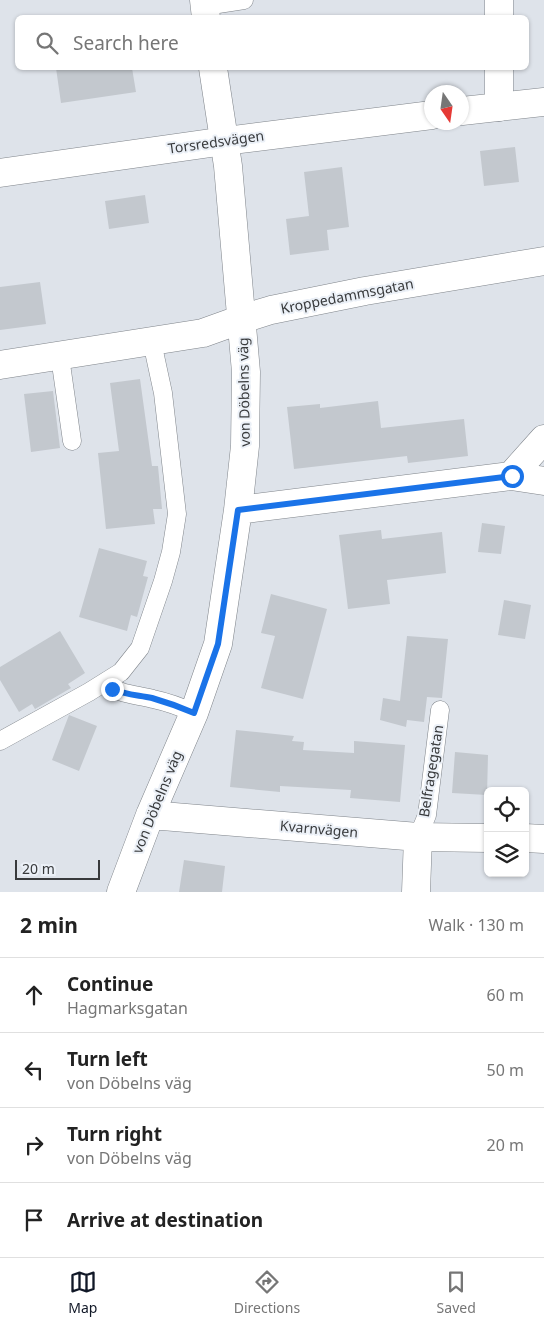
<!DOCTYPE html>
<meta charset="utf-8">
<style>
:root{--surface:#fff;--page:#f2f2f2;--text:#222;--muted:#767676;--line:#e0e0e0;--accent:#111827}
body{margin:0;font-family:"Noto Sans",sans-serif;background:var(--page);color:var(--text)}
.controls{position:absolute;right:15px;bottom:15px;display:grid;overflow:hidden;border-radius:8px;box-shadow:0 1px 4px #0004}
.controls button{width:45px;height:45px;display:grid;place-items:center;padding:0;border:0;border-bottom:1px solid var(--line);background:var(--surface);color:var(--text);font:25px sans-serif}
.compass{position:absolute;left:424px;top:85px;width:45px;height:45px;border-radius:50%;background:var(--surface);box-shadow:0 1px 4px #0004;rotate:167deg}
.scale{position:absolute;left:15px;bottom:12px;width:85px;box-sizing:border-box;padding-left:5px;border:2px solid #383a3c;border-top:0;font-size:14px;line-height:18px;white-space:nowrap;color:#383a3c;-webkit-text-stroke:4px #ebf0f7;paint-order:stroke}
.stop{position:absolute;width:15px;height:15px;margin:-11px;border:4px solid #1a73e8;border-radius:50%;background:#fff}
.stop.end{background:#1a73e8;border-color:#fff;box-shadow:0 1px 5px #0008}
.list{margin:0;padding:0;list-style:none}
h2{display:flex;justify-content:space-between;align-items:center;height:65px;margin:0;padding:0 20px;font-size:21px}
h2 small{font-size:16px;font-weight:400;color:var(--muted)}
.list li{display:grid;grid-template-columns:32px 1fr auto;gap:15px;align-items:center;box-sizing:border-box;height:75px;padding:0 20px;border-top:1px solid var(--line)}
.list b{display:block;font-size:19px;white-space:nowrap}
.list p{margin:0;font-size:16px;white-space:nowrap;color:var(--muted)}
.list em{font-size:16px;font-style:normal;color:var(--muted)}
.icon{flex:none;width:28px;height:28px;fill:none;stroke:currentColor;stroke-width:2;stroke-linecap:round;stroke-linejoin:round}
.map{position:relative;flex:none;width:544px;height:892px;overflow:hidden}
.search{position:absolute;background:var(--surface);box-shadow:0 1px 4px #0004;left:15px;right:15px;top:15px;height:55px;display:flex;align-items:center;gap:12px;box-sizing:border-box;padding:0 18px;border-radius:8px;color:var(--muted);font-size:19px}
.sheet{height:365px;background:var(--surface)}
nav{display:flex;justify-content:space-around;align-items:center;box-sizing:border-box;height:70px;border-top:1px solid var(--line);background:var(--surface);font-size:14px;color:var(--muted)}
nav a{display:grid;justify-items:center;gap:2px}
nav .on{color:var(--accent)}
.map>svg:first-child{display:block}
.building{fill:#c3c8ce}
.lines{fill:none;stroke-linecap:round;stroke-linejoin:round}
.service-casing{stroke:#7f848a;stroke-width:19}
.minor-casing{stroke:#7f848a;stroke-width:29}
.tertiary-casing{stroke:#7f848a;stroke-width:29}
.service{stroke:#fff;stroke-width:18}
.minor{stroke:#fff;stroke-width:28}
.tertiary{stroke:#fff;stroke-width:28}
.route{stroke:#1a73e8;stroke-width:6}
.labels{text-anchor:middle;stroke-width:4;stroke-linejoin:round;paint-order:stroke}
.street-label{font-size:14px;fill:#383a3c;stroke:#ebf0f7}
</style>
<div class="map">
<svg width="544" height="892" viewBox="0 0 544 892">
<rect width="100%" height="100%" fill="#dee3ea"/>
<path class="building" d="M56,68H132L136,92L61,103Z
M515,147L519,182L484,186L480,151Z
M342,167L349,227L327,230L329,250L290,255L286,219L309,216L304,172Z
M145,195L149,223L109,229L105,201Z
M40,282L46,324L0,330V287Z
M140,379L152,466H158L162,509H153L155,524L106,529L98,453L119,451L110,383Z
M53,391L60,448L31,452L24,394Z
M378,401L381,428L464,419L468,456L408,463L407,456L294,469L287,407L320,404V408Z
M482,523L505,526L501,554L478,552Z
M381,530L382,539L442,532L446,573L387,580L390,604L348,609L339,535Z
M99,548L147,561L143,576L148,577L137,617L131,615L127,631L79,617Z
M271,594L327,609L303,699L261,688L275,636L261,633Z
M504,600L531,605L525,639L498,635Z
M60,631L85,673L68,684L71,688L35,709L32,704L19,712L0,680V667Z
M407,636L448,639L442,698L427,697L424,722L407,720L406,727L380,720L383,698L400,701Z
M69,715L97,726L79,771L52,760Z
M236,730L294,736L292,741L304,742L303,750L354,753V741L405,745L400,802L350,798L351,790L280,786V792L230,787Z
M455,752L488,755L487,795L452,793Z
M184,860L225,866L222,892H179Z"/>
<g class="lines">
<defs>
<path id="service" d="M205,6L244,0
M60,357L72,441
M105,682C119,695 134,694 153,699C167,702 181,707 194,713
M0,741L89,692L121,672L140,648L163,581L171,552L177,514L163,393L152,342
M418,837L427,815L440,710"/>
<path id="minor" d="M204,0L206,18
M499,18V0
M499,107V68
M0,365L203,333L242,319L271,310L365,291L544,261
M511,476L544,439
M238,510L511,476L544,481
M150,815L418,837L488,838
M525,838L544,839
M121,892L150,815L194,713L218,644L238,510L245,446L246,372L228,166L213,68
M416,892L418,837"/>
<path id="tertiary" d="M462,111L544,102
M0,173L225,141L432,115"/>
</defs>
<use href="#service" class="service-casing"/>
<use href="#minor" class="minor-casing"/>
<use href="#tertiary" class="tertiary-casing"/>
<use href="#service" class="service"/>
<use href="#minor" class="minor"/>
<use href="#tertiary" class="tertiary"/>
</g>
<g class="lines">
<path class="route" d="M112,689C126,695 138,695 152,698C166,702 180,707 194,713L218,644L238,510L512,476"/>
</g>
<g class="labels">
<g class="street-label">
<text transform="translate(216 142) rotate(-8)" y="5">Torsredsvägen</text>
<text transform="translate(347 296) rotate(-11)" y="5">Kroppedammsgatan</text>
<text transform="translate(244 392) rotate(-91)" y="5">von Döbelns väg</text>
<text transform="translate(431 771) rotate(-81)" y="5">Belfragegatan</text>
<text transform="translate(157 802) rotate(-68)" y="5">von Döbelns väg</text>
<text transform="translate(319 829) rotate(5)" y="5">Kvarnvägen</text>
</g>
</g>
</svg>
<div class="controls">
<button><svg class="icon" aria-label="locate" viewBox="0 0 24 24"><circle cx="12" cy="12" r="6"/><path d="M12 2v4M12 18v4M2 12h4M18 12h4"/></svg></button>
<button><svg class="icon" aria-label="layers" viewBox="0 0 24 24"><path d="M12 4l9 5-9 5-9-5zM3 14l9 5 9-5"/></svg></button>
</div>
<svg class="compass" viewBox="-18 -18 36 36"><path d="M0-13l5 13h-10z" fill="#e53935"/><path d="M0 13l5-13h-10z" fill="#767676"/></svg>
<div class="scale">20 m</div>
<div class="stop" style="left:512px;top:476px"></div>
<div class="stop end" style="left:112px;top:689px"></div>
<div class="search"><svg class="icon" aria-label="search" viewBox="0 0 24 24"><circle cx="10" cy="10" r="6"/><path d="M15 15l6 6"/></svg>Search here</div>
</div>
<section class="sheet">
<h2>2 min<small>Walk · 130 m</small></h2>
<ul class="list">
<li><svg class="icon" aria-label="ahead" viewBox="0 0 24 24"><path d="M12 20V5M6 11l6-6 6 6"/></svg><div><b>Continue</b><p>Hagmarksgatan</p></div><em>60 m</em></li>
<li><svg class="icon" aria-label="left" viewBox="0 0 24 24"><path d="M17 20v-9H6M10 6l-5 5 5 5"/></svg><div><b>Turn left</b><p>von Döbelns väg</p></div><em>50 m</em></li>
<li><svg class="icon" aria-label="right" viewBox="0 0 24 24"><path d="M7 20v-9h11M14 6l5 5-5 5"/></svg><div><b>Turn right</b><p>von Döbelns väg</p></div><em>20 m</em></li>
<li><svg class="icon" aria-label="arrive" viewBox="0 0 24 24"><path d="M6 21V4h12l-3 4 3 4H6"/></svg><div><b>Arrive at destination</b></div></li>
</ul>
</section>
<nav>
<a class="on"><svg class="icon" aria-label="map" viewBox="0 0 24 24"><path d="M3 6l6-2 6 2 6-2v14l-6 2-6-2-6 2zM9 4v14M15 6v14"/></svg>Map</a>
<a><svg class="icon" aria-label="directions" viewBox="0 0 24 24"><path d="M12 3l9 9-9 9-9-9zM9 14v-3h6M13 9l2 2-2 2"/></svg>Directions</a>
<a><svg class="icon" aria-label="saved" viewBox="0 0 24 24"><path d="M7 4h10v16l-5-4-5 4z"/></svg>Saved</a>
</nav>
